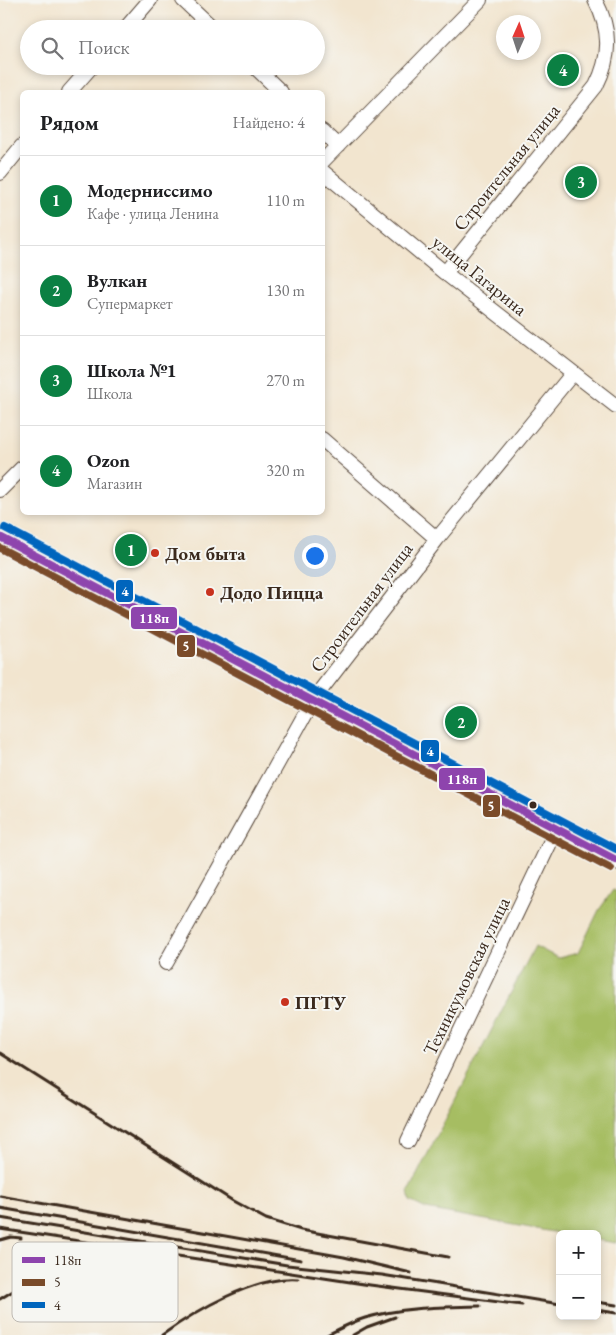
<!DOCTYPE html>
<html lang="ru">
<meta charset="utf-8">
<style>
:root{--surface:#fff;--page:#f6f6f6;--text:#202124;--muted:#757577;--line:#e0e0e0;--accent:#0b8043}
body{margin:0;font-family:"EB Garamond",serif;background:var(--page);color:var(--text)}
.controls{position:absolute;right:15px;bottom:15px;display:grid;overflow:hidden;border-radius:8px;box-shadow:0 2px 8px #0003}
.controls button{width:45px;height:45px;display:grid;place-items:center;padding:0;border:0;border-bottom:1px solid var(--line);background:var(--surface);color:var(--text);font:25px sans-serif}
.compass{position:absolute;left:496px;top:15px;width:45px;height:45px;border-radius:50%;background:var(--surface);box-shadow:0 2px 8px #0003;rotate:3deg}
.you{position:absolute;left:314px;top:555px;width:18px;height:18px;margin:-12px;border:4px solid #fff;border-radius:50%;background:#1a73e8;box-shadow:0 0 0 8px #1a73e833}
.badge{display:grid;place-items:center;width:32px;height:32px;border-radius:50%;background:var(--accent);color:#fff;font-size:16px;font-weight:700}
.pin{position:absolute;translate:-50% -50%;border:2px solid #fff;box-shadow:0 1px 5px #0006}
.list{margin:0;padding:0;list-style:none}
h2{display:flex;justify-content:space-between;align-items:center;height:65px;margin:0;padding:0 20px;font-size:21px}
h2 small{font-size:16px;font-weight:400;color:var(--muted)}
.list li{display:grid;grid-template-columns:32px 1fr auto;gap:15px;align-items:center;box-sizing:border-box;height:90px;padding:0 20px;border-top:1px solid var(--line)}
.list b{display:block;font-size:19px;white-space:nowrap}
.list p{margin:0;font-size:16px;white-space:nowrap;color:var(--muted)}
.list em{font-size:16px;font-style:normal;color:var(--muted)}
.icon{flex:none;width:28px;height:28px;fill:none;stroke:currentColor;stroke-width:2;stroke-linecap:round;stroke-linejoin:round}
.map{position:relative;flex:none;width:616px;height:1335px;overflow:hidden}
.search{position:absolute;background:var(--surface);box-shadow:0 2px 8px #0003;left:20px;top:20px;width:305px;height:55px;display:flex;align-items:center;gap:12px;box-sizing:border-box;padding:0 18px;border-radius:28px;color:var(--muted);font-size:19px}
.panel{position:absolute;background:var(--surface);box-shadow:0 2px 8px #0003;left:20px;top:90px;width:305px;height:425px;border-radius:8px}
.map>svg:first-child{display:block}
.green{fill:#a6bd62;stroke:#707440}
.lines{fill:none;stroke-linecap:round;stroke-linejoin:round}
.street-casing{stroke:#564639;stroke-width:16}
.secondary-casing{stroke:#564639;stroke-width:21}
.street{stroke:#fff;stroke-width:14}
.secondary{stroke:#fff;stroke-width:19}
.rail{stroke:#3b2a1e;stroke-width:3}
.bus-1-casing{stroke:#f6f6f2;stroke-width:11}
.bus-2-casing{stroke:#f6f6f2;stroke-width:11}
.bus-3-casing{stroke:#f6f6f2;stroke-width:11}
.bus-1{stroke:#8e44ad;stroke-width:8}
.bus-2{stroke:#7a4b2a;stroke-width:8}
.bus-3{stroke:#0065bd;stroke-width:8}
.poi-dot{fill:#c8321e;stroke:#f6f6f2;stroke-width:2}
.bus-dot{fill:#3b2a1e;stroke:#f6f6f2;stroke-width:2}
.labels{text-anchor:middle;stroke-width:4;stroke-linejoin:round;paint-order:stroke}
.street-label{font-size:19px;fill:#3b2a1e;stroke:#f6f6f2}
.poi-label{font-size:19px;font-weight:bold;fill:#3b2a1e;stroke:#f6f6f2;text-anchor:start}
.key{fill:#f6f6f2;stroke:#beb9b2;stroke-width:1}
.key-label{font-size:14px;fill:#3b2a1e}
.line-badge{stroke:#f6f6f2;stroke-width:2}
.badge-label{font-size:14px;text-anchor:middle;font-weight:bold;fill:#fff}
</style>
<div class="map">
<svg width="616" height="1335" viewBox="0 0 616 1335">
<rect width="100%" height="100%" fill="#f6f6f2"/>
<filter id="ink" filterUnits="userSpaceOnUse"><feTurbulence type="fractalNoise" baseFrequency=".02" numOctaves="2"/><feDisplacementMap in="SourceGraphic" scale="10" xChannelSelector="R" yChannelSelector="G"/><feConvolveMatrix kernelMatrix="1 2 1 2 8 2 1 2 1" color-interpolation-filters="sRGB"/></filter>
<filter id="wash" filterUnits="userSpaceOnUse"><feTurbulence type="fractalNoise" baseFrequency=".0096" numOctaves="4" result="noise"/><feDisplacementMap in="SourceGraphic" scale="20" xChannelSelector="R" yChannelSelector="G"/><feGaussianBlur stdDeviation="1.12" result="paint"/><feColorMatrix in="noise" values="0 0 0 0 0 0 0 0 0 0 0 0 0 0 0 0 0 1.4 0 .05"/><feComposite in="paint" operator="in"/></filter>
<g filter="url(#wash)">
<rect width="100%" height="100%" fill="#f2e5cf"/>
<path class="green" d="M613,890L616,891V1243L597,1240V1234H564L426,1209L410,1201L408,1192L535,946L558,958L578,953L599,910Z"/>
</g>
<g filter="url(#ink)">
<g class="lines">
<defs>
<path id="street" d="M183,0L214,29
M125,29L150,0
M254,66L281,92
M69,92L92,66
M322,131L338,146
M322,162L480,0
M322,171L445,273L616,406
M0,173L22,146
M445,273L596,86C611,56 611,30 595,0
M322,439L437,539
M0,490L22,468
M166,963L313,700L437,539L573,373
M408,1141L557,828"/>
<path id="secondary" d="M0,537L616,860"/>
</defs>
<use href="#street" class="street-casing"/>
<use href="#secondary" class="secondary-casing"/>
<use href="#street" class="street"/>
<use href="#secondary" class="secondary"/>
<path class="rail" d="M0,1053L233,1201L266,1219L301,1230L448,1257
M0,1196L344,1257L411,1273
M0,1208L301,1260
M0,1218L287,1265L382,1275L560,1304
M0,1229L370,1285L522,1305
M0,1240L11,1237L21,1238
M0,1299C43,1272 78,1253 130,1255
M597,1302L616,1305
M597,1310L616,1313
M162,1335C197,1310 254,1276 298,1279
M327,1335C339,1329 352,1322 365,1318C402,1307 441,1307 480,1306
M353,1335L367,1327L395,1317"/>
<defs>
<path id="bus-1" d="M0,537L616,860"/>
<path id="bus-2" d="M0,548L611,869"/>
<path id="bus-3" d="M5,528L616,849"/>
</defs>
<use href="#bus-1" class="bus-1-casing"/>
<use href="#bus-2" class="bus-2-casing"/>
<use href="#bus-3" class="bus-3-casing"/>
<use href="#bus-1" class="bus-1"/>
<use href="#bus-2" class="bus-2"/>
<use href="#bus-3" class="bus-3"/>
</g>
</g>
<g class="poi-dot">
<circle cx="155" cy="553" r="5"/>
<circle cx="210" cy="592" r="5"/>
<circle cx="285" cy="1002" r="5"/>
</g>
<circle class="bus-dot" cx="533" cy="805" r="4.5"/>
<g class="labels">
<g class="street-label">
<text transform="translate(506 167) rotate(-51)" y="7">Строительная улица</text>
<text transform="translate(480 275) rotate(39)" y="7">улица Гагарина</text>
<text transform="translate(361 607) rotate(-53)" y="7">Строительная улица</text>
<text transform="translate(466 976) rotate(-64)" y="7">Техникумовская улица</text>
</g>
<g class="poi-label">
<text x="165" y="560">Дом быта</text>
<text x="220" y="599">Додо Пицца</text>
<text x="295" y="1009">ПГТУ</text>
</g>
</g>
<rect x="12" y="1242" width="166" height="80" rx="8" class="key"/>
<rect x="22" y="1257" width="23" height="6" fill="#8e44ad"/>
<rect x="22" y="1279" width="23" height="7" fill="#7a4b2a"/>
<rect x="22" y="1302" width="23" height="6" fill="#0065bd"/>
<g class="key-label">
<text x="54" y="1265">118п</text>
<text x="54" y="1287">5</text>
<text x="54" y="1310">4</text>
</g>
<g class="line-badge">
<rect x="115" y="579" width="19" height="24" rx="5" fill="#0065bd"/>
<rect x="130" y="606" width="48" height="24" rx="5" fill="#8e44ad"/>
<rect x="176" y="634" width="20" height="24" rx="5" fill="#7a4b2a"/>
<rect x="420" y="739" width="20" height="24" rx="5" fill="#0065bd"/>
<rect x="438" y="767" width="48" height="24" rx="5" fill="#8e44ad"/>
<rect x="482" y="794" width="19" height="24" rx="5" fill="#7a4b2a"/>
</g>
<g class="badge-label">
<text x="125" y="596">4</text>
<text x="154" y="623">118п</text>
<text x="186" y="651">5</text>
<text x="430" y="756">4</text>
<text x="462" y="784">118п</text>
<text x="491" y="811">5</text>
</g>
</svg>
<div class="controls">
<button>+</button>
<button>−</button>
</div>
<svg class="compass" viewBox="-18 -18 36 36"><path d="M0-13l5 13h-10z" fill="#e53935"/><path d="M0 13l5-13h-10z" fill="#757577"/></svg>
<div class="you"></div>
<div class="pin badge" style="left:131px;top:550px">1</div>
<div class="pin badge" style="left:461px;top:722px">2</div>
<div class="pin badge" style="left:581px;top:182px">3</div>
<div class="pin badge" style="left:563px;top:70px">4</div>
<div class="search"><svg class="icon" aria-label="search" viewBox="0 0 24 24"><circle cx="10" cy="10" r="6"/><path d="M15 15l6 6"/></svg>Поиск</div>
<section class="panel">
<h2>Рядом<small>Найдено: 4</small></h2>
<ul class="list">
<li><span class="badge">1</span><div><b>Модерниссимо</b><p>Кафе · улица Ленина</p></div><em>110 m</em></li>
<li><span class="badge">2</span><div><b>Вулкан</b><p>Супермаркет</p></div><em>130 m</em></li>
<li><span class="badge">3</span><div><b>Школа №1</b><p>Школа</p></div><em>270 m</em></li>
<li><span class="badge">4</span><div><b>Ozon</b><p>Магазин</p></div><em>320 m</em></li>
</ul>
</section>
</div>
